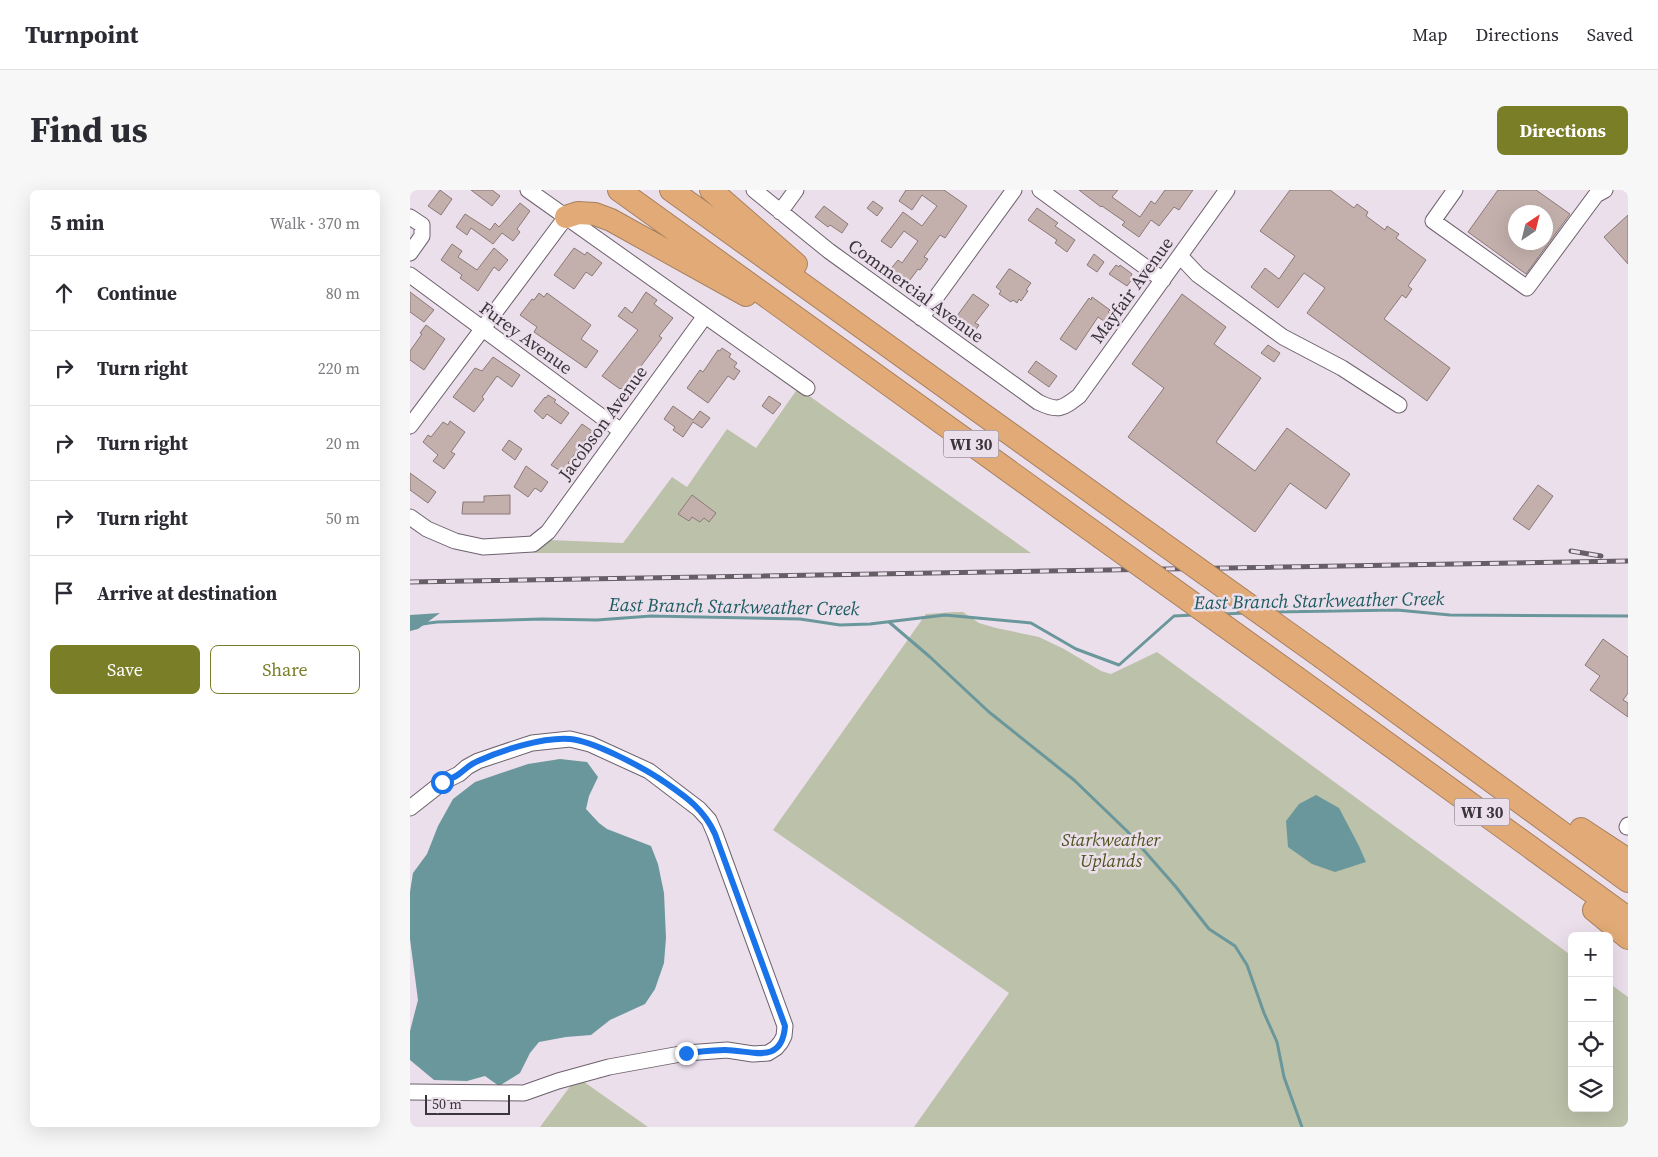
<!DOCTYPE html>
<meta charset="utf-8">
<style>
:root{--surface:#fff;--page:#f7f7f7;--text:#2b2b33;--muted:#7c7c81;--line:#e1e1e2;--accent:#7a7e27}
body{margin:0;font-family:"Source Serif 4",serif;background:var(--page);color:var(--text)}
.controls{position:absolute;right:15px;bottom:15px;display:grid;overflow:hidden;border-radius:8px;box-shadow:0 5px 20px #0002}
.controls button{width:45px;height:45px;display:grid;place-items:center;padding:0;border:0;border-bottom:1px solid var(--line);background:var(--surface);color:var(--text);font:25px sans-serif}
.compass{position:absolute;left:1098px;top:15px;width:45px;height:45px;border-radius:50%;background:var(--surface);box-shadow:0 5px 20px #0002;rotate:35deg}
.scale{position:absolute;left:15px;bottom:12px;width:85px;box-sizing:border-box;padding-left:5px;border:2px solid #3a353a;border-top:0;font-size:14px;line-height:18px;white-space:nowrap;color:#3a353a;-webkit-text-stroke:4px #ecdfec;paint-order:stroke}
.stop{position:absolute;width:15px;height:15px;margin:-11px;border:4px solid #1a73e8;border-radius:50%;background:#fff}
.stop.end{background:#1a73e8;border-color:#fff;box-shadow:0 1px 5px #0008}
.list{margin:0;padding:0;list-style:none}
h2{display:flex;justify-content:space-between;align-items:center;height:65px;margin:0;padding:0 20px;font-size:21px}
h2 small{font-size:16px;font-weight:400;color:var(--muted)}
.list li{display:grid;grid-template-columns:32px 1fr auto;gap:15px;align-items:center;box-sizing:border-box;height:75px;padding:0 20px;border-top:1px solid var(--line)}
.list b{display:block;font-size:19px;white-space:nowrap}
.list em{font-size:16px;font-style:normal;color:var(--muted)}
.actions{display:flex;gap:10px;padding:15px 20px}
.actions a{flex:1;padding:11px 0;border:1px solid var(--accent);border-radius:8px;text-align:center;font-size:18px;color:var(--accent)}
.actions .main{background:var(--accent);color:#fff}
.icon{flex:none;width:28px;height:28px;fill:none;stroke:currentColor;stroke-width:2;stroke-linecap:round;stroke-linejoin:round}
.map{position:relative;flex:none;width:1218px;height:937px;overflow:hidden;border-radius:8px}
header{display:flex;align-items:center;gap:30px;box-sizing:border-box;height:70px;padding:0 25px;background:var(--surface);border-bottom:1px solid var(--line)}
header strong{font-size:24px}
nav{display:flex;gap:28px;margin-inline-start:auto;font-size:18px}
.intro{display:flex;align-items:center;justify-content:space-between;box-sizing:border-box;height:120px;padding:0 30px}
h1{margin:0;font-size:35px}
.button{padding:12px 22px;border-radius:8px;background:var(--accent);color:#fff;font-size:18px;font-weight:700}
main{display:flex;gap:30px;padding:0 30px}
aside{flex:1;background:var(--surface);border-radius:8px;box-shadow:0 5px 20px #0002}
.map>svg:first-child{display:block}
.green{fill:#bcc1a9;fill-rule:evenodd}
.water{fill:#6a979b}
.lines{fill:none;stroke-linecap:round;stroke-linejoin:round}
.stream{stroke:#6a979b;stroke-width:3}
.building{fill:#c3b0ad;stroke:#8b7976;fill-rule:evenodd}
.minor-casing{stroke:#6d616d;stroke-width:17}
.highway-casing{stroke:#a78161;stroke-width:24}
.minor{stroke:#fff;stroke-width:15}
.highway{stroke:#e1aa76;stroke-width:22}
.rail-casing{stroke:#655e65;stroke-width:5}
.rail{stroke:#ecdfec;stroke-width:3;stroke-dasharray:9;stroke-linecap:butt}
.highway-bridge-casing{stroke:#a78161;stroke-width:24;stroke-linecap:butt}
.highway-bridge{stroke:#e1aa76;stroke-width:22}
.route{stroke:#1a73e8;stroke-width:6}
.labels{text-anchor:middle;stroke-width:5;stroke-linejoin:round;paint-order:stroke}
.shield{fill:#ecdfec;stroke:#6f686f;stroke-width:1}
.shield-label{font-size:16px;font-weight:bold;fill:#3a353a}
.street-label{font-size:18px;fill:#3a353a;stroke:#ecdfec}
.park-label{font-size:18px;font-style:italic;fill:#4d551d;stroke:#ecdfec}
.water-label{font-size:19px;font-style:italic;fill:#1d5c61;stroke:#ecdfec}
</style>
<header>
<strong>Turnpoint</strong>
<nav><a>Map</a><a>Directions</a><a>Saved</a></nav>
</header>
<div class="intro"><h1>Find us</h1><a class="button">Directions</a></div>
<main>
<aside>
<h2>5 min<small>Walk · 370 m</small></h2>
<ul class="list">
<li><svg class="icon" aria-label="ahead" viewBox="0 0 24 24"><path d="M12 20V5M6 11l6-6 6 6"/></svg><div><b>Continue</b></div><em>80 m</em></li>
<li><svg class="icon" aria-label="right" viewBox="0 0 24 24"><path d="M7 20v-9h11M14 6l5 5-5 5"/></svg><div><b>Turn right</b></div><em>220 m</em></li>
<li><svg class="icon" aria-label="right" viewBox="0 0 24 24"><path d="M7 20v-9h11M14 6l5 5-5 5"/></svg><div><b>Turn right</b></div><em>20 m</em></li>
<li><svg class="icon" aria-label="right" viewBox="0 0 24 24"><path d="M7 20v-9h11M14 6l5 5-5 5"/></svg><div><b>Turn right</b></div><em>50 m</em></li>
<li><svg class="icon" aria-label="arrive" viewBox="0 0 24 24"><path d="M6 21V4h12l-3 4 3 4H6"/></svg><div><b>Arrive at destination</b></div></li>
</ul>
<div class="actions"><a class="main">Save</a><a>Share</a></div>
</aside>
<div class="map">
<svg width="1218" height="937" viewBox="0 0 1218 937">
<rect width="100%" height="100%" fill="#ecdfec"/>
<path class="green" d="M388,198L621,363H123L139,350L213,353L262,287L277,297L317,239L346,258Z
M544,422H553L569,433L586,438L629,447L654,459L691,481L701,484L747,462L1162,766V918H1199V793L1218,807V937H504L599,803L363,640L516,424ZM955,672L941,676L902,674Z
M167,887L238,937H130Z"/>
<path class="water" d="M30,423L8,439L0,441V425Z
M150,569L177,572L188,587L179,606L176,619L189,633L197,639L241,656L248,674L254,703L256,748L254,773L245,799L235,814L200,830L181,845L156,847L129,852L120,863L110,883L89,896L75,886L57,891L24,890L0,870V841L8,810L0,749V702L3,683L17,664L28,636L43,609L65,592L118,574Z
M906,605L929,618L949,656L956,672L925,682L902,674L878,657L876,631L889,614Z"/>
<g class="lines">
<path class="stream" d="M864,422L987,420L1040,425L1218,426
M814,424L835,423
M479,432L520,467L579,522L664,590L717,641L766,697L799,739L825,756L837,775L854,823L867,852L874,887L892,937
M12,434L27,432L132,429L187,430L241,426L390,429L430,435L460,434L535,425L621,433L666,459L709,475L764,426L783,425"/>
</g>
<path class="building" d="M30,0L42,9L31,25L18,16Z
M61,0H82L90,6L82,16Z
M496,0H534L557,16L535,48L530,45L514,67L518,69L510,80L508,79L497,94L479,81L488,70L492,73L508,51L494,41L481,58L471,51L493,22L512,36L527,16L512,5L502,20L489,11Z
M669,0H708L702,7L730,27L741,11L745,14L755,0H783L769,20L764,17L749,36L741,30L729,47L712,35L715,32L692,16L691,17Z
M880,0H920L944,18L947,14L958,22L956,26L975,40L977,36L989,44L986,48L1016,70L998,96L1002,99L996,108L992,105L974,129L1040,178L1017,211L897,123L915,98L894,83L868,118L841,97L855,78L869,89L885,66L850,41Z
M1088,0H1126L1160,24L1116,84L1058,42ZM1106,22H1136V52H1106Z
M463,11L473,18L467,26L457,18Z
M110,13L120,21L107,39L110,42L103,51L92,43L83,54L61,38L57,45L46,37L55,24L80,40L85,33L89,37Z
M414,16L438,34L432,43L420,35L418,37L405,27Z
M627,18L648,33L645,36L665,50L657,62L645,53L647,50L618,30Z
M1218,25V74L1194,47Z
M42,54L52,61L48,67L67,80L84,58L98,70L89,81L84,77L68,101L50,88L52,85L31,70Z
M164,58L175,65L177,62L192,73L182,86L176,82L164,99L144,85Z
M684,64L694,72L687,82L677,75Z
M706,75L709,77L710,75L722,84L721,86L723,88L717,96L699,84Z
M599,79H600L621,93L616,100L618,101L611,111L609,109L607,113L603,110L601,112L589,104L591,101L586,97Z
M0,102L24,120L14,132L0,122Z
M236,102L247,110L244,114L263,128L249,146L252,148L225,184L227,185L215,201L211,198L210,199L192,186L228,140L208,126L215,117L222,123Z
M129,103L134,107L137,103L181,135L171,149L188,161L176,178L124,142L127,137L110,125L122,109L124,110Z
M563,104L579,115L565,133L569,135L563,144L560,142L559,143L546,134L547,133L544,130Z
M772,104L816,137L804,154L851,188L806,252L845,281L877,238L940,284L916,319L880,293L845,342L718,247L754,198L722,174Z
M682,107L700,120L698,122L700,123L694,131L688,127L666,160L650,149L679,108L681,110Z
M16,135L35,149L14,180L0,170V161L12,144L10,143Z
M858,155L870,163L864,172L851,163Z
M312,158L321,164L319,167L327,173L324,177L330,181L324,190L318,186L298,213L277,198L290,180L293,182L308,160L310,161Z
M83,167L110,185L102,197L87,186L72,207L74,209L64,222L43,207L65,178L72,181Z
M626,171L647,186L639,197L618,182Z
M138,205L146,210L144,212L159,223L151,234L137,224L133,229L124,221L135,207L136,208Z
M359,206L371,214L363,224L352,216Z
M263,216L283,230L290,221L300,228L292,238L283,232L273,247L263,240L265,237L254,229Z
M40,231L55,242L41,262L45,264L34,279L23,271L28,265L13,252L18,245L21,247L33,232L38,235Z
M172,234L182,241L158,273L161,275L154,283L141,275Z
M99,250L112,259L105,270L92,260Z
M116,276L138,292L131,302L125,298L118,307L104,297Z
M0,283L26,302L18,313L0,300Z
M1128,295L1143,306L1119,340L1103,329Z
M100,305V324H52L53,312H74V306Z
M282,305L306,323L299,332L294,328L290,332L282,327L279,331L268,324Z
M1193,449L1218,467V503L1213,510L1218,513V527L1180,500L1190,486L1175,475Z"/>
<g class="lines">
<defs>
<path id="minor" d="M118,0L397,198
M344,0L419,61L628,212C648,222 652,219 669,206L817,0
M630,0L753,90
M1045,0L1023,31L1117,98L1186,5L1195,0
M370,22L386,0
M0,27L12,35V46L0,63
M770,66L788,85L873,147L932,178L989,215
M0,85L211,241
M511,128L604,0
M0,236L156,27
M0,327L17,339L45,351L73,357L123,354L138,342L295,126
M0,618L33,592L49,584L57,577L68,571L122,553L160,549L180,554L239,581L289,619L299,630L305,644L375,836L374,846L371,852L366,858L358,863L343,864L317,860L276,863L199,877L148,891L114,903L0,902
M1217,637L1218,635"/>
<path id="highway" d="M209,0L689,346
M261,0L745,348
M301,0L386,74
M156,27L168,23L185,24L201,30L336,105
M913,468L1218,691
M887,488L1218,728
M1171,639L1218,670
M1184,720L1218,748"/>
</defs>
<use href="#minor" class="minor-casing"/>
<use href="#highway" class="highway-casing"/>
<use href="#minor" class="minor"/>
<use href="#highway" class="highway"/>
<defs>
<path id="rail" d="M1161,361L1191,366
M0,392L1218,371"/>
</defs>
<use href="#rail" class="rail-casing"/>
<use href="#rail" class="rail"/>
<defs>
<path id="highway-bridge" d="M689,346L887,488
M745,348L913,468"/>
</defs>
<use href="#highway-bridge" class="highway-bridge-casing"/>
<use href="#highway-bridge" class="highway-bridge"/>
</g>
<g class="lines">
<path class="route" d="M32,592C38,590 45,587 49,584C56,579 60,574 68,571C92,560 133,547 160,549C183,551 230,576 250,589C273,605 293,617 305,644L375,836C372,876 341,860 315,860C302,860 289,862 276,863"/>
</g>
<g class="labels">
<g class="shield">
<rect x="533.5" y="240.5" width="55" height="27" rx="4"/>
<rect x="1044.5" y="608.5" width="55" height="27" rx="4"/>
</g>
<g class="shield-label">
<text x="561" y="260">WI 30</text>
<text x="1072" y="628">WI 30</text>
</g>
<g class="street-label">
<text transform="translate(722 100) rotate(-54)" y="6">Mayfair Avenue</text>
<text transform="translate(506 101) rotate(36)" y="6">Commercial Avenue</text>
<text transform="translate(116 148) rotate(36)" y="6">Furey Avenue</text>
<text transform="translate(193 233) rotate(-54)" y="6">Jacobson Avenue</text>
</g>
<g class="park-label">
<text x="701" y="656">Starkweather<tspan x="701" dy="21">Uplands</tspan></text>
</g>
<g class="water-label">
<text transform="translate(909 410) rotate(-1)" y="7">East Branch Starkweather Creek</text>
<text transform="translate(324 416) rotate(1)" y="7">East Branch Starkweather Creek</text>
</g>
</g>
</svg>
<div class="controls">
<button>+</button>
<button>−</button>
<button><svg class="icon" aria-label="locate" viewBox="0 0 24 24"><circle cx="12" cy="12" r="6"/><path d="M12 2v4M12 18v4M2 12h4M18 12h4"/></svg></button>
<button><svg class="icon" aria-label="layers" viewBox="0 0 24 24"><path d="M12 4l9 5-9 5-9-5zM3 14l9 5 9-5"/></svg></button>
</div>
<svg class="compass" viewBox="-18 -18 36 36"><path d="M0-13l5 13h-10z" fill="#e53935"/><path d="M0 13l5-13h-10z" fill="#7c7c81"/></svg>
<div class="scale">50 m</div>
<div class="stop" style="left:32px;top:592px"></div>
<div class="stop end" style="left:276px;top:863px"></div>
</div>
</main>
